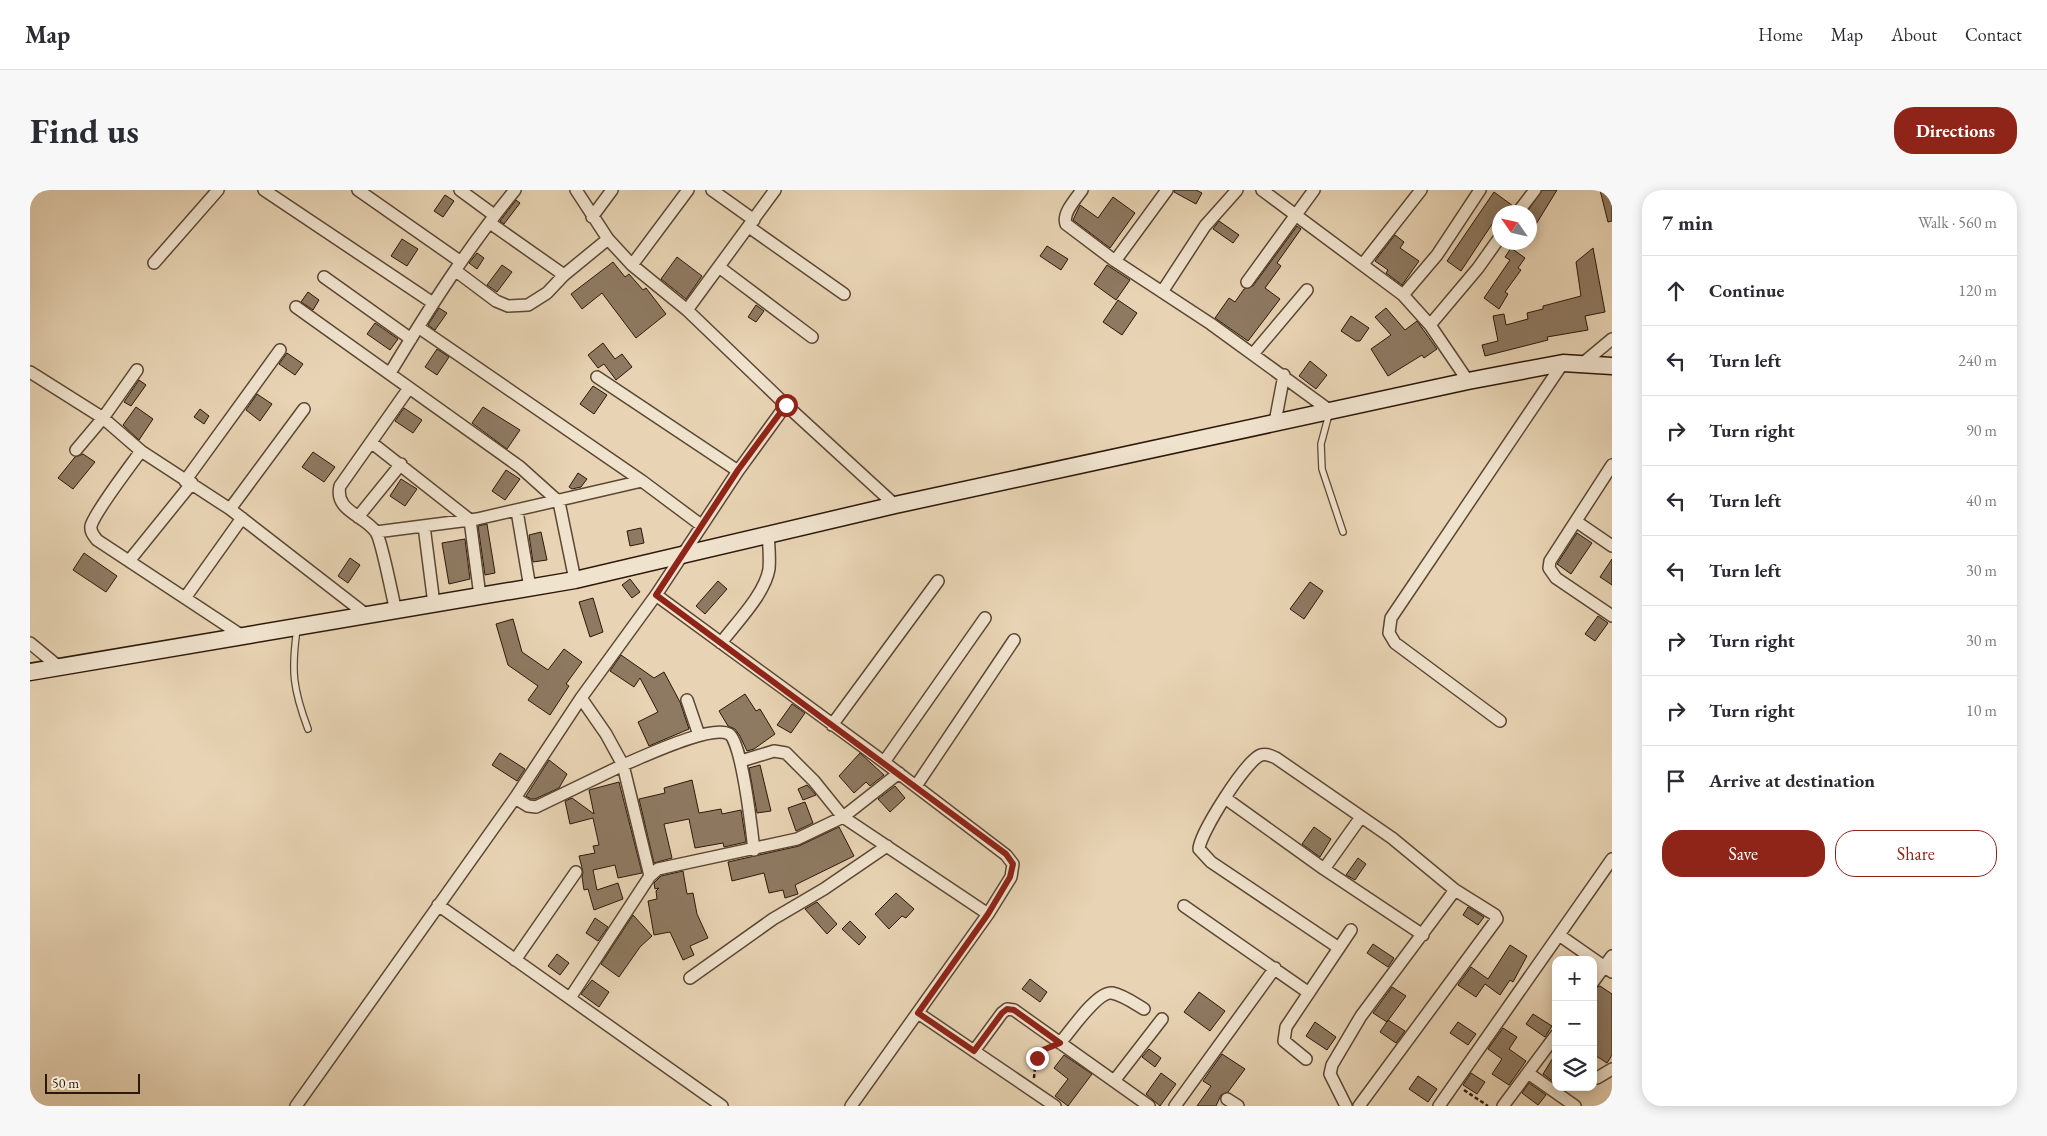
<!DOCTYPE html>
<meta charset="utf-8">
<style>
:root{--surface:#fff;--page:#f7f7f7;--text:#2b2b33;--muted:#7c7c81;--line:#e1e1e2;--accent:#8f2418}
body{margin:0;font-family:"EB Garamond",serif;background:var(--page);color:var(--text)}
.controls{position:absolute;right:15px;bottom:15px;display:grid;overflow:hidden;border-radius:10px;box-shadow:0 2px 12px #0003}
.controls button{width:45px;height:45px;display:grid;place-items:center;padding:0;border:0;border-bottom:1px solid var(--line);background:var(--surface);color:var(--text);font:25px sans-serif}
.compass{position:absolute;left:1462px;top:15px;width:45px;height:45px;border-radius:50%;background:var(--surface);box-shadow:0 2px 12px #0003;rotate:304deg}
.scale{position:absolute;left:15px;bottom:12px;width:95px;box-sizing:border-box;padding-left:5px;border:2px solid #2d1809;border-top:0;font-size:14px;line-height:18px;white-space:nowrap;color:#2d1809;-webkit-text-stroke:4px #f0e3ce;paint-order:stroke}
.stop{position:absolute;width:15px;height:15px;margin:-11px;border:4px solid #8f2418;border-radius:50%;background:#fff}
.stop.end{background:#8f2418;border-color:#fff;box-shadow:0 1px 5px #0008}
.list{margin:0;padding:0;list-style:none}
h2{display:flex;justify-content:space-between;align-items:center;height:65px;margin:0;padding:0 20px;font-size:21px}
h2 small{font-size:16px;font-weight:400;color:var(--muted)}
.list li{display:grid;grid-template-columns:32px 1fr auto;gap:15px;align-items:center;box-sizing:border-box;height:70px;padding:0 20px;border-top:1px solid var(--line)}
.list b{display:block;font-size:19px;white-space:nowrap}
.list em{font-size:16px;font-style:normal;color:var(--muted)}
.actions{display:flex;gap:10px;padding:15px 20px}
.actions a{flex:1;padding:11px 0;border:1px solid var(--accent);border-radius:20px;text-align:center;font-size:18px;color:var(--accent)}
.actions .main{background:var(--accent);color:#fff}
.icon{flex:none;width:28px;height:28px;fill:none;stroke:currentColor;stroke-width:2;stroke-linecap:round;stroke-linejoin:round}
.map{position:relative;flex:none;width:1582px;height:916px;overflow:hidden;border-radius:20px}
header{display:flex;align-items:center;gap:30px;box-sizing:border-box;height:70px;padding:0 25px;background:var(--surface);border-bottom:1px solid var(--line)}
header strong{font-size:24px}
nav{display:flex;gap:28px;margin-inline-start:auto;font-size:18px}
.intro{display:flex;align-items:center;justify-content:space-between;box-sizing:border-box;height:120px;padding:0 30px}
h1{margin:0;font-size:35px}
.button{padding:12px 22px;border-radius:20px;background:var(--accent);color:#fff;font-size:18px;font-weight:700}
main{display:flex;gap:30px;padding:0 30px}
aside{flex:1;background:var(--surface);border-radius:20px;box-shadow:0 2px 12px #0003}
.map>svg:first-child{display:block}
.building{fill:#8e7a62;stroke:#2d1809}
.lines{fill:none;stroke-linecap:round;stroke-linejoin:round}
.lane-casing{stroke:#5c4734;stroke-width:8}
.street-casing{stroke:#5c4734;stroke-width:14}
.secondary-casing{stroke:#2d1809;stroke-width:19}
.path{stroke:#2d1809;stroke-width:2.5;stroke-dasharray:4 2.5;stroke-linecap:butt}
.lane{stroke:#f0e3ce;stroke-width:5.5}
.street{stroke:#f0e3ce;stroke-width:11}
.secondary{stroke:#f0e3ce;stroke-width:16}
.route{stroke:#8f2418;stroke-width:6}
</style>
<header>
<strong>Map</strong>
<nav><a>Home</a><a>Map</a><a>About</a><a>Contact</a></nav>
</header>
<div class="intro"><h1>Find us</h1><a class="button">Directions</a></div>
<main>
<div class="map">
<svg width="1582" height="916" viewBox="0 0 1582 916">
<rect width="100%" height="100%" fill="#e8d4b4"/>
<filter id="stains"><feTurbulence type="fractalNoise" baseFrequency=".004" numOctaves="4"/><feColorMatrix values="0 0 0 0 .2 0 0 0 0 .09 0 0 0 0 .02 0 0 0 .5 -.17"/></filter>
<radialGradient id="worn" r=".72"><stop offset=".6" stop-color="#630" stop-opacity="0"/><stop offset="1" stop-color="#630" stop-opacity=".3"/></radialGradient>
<path class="building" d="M1144,0H1166L1172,3L1166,14L1144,2Z
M1512,0H1527L1500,44V22H1497Z
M1570,0H1582V31L1578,32Z
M1464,2L1483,16L1481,22H1470L1431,81L1417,71Z
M415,5L424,11L413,27L404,21Z
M1083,7L1105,23L1080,58L1043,30L1050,15L1068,28Z
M486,10L490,13L474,34L470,31Z
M1189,31L1209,45L1203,53L1183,39Z
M1267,36L1271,39L1247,73L1251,76L1235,98L1250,109L1218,151L1185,128L1199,108L1205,112L1214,99L1223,96Z
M1365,45L1374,52L1370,58L1389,71L1372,95L1356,83L1358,80L1345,71Z
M372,49L388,59L377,76L361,66Z
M1017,56L1038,69L1031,80L1010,66Z
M1481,58L1495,68L1488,78L1491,80L1475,102L1478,104L1469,119L1454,108L1480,70L1475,67Z
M1563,58L1575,122L1555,126L1558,140L1517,147L1518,150L1455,166L1452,155L1468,151L1463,126L1474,124L1476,135L1498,129L1497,123L1513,119V116L1551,106L1546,72Z
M447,63L454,68L447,79L439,73Z
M647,67L672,86L656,109L631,89Z
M583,72L595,87L599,84L613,100L616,98L636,124L606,148L572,103L552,119L541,104Z
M472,75L482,82L467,102L457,95Z
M1077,75L1100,90L1086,110L1064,94Z
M278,102L289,110L283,120L271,112Z
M1088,110L1107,123L1092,145L1073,132Z
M726,115L734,121L726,132L718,127Z
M409,118L417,123L405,140L398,135Z
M1356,118L1375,140L1387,131L1407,159L1394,168L1392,165L1358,186L1341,159L1361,145L1345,127Z
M1321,126L1339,138L1330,151H1326L1311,141Z
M345,133L368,149L360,160L337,144Z
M573,153L585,169L592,164L602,177L586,190L574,174L568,178L558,165Z
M407,159L419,167L407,185L395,177Z
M257,163L273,174L265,185L249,174Z
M1280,171L1297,185L1286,199L1269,186Z
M109,190L116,195L101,216L94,212Z
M563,196L577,205L564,224L550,214Z
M227,204L242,214L230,231L216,220Z
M106,217L123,229L109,250L93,235Z
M453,217L490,240L477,259L442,233Z
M374,218L392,230L383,243L365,231Z
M170,219L179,226L174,234L164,227Z
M283,262L305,277L294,292L272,277Z
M53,264L65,272L43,299L28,288L45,267Z
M476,280L490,289L475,310L462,301Z
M548,283L557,289L551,297L542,299L539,297Z
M371,289L387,299L375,316L360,306Z
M457,334L465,383L455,385L448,336Z
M611,338L614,353L600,356L597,341Z
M511,342L517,370L503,372L499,345Z
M1547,343L1562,353L1541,384L1527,374Z
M435,349L440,389L419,394L412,353Z
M54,363L87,386L76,402L43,380Z
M320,368L330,375L318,393L308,386Z
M1582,369V395L1570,387Z
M600,389L610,402L602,408L592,395Z
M688,391L697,399L675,424L666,416Z
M1280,392L1293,401L1274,429L1260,419Z
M563,408L573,442L560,447L549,412Z
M1568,426L1578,433L1565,451L1555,444Z
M483,429L492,462L518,480L534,459L552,472L536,494L539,496L520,525L498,510L508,496L478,475L466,434Z
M591,465L624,488L634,482L650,512L659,539L619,556L608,532L628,522L610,488L604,497L580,481Z
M715,504L726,521L730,519L745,544L724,559L717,561L710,546L705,539L698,536L689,521Z
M762,514L775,523L761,543L747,535Z
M470,563L495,579L487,591L462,575Z
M830,563L854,585L840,596L836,592L824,603L809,586Z
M519,570L537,584L529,598L505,609H501L496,606Z
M730,575L741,621L727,623L719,578Z
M662,590L669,623L691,619L692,624L711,620L716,652L694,657L693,653L665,658L659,629L634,634L642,668L624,673L609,609L635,603L634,598Z
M589,592L612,683L588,688L585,675L563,680L567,700L588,693L593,709L564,720L558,699L554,700L552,687L553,682L549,666L565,663L563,656L569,655L563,628L540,634L535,611L542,608L564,624L559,600Z
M777,595L786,605L773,610L768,599Z
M865,596L875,608L860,622L848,609Z
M775,612L783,633L766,641L758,618Z
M809,637L824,666L765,695L768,704L755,708L753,700L739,703L734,683L702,691L698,672L769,656Z
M1284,637L1301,649L1290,667L1272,654Z
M1328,668L1336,674L1325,690L1316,685Z
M653,681L657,704L663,703L667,724L678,748L660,756L664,765L653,770L640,742L624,745L618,711L627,709L626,701L629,698L625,699L624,693L631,686Z
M866,703L884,719L876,728L872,726L859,739L845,724Z
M787,712L807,734L797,744L775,719Z
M1438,717L1454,727L1448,735L1433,725Z
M603,725L622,746L610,757L589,787L571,774Z
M565,728L578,737L568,751L556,743Z
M820,731L836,747L829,755L812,739Z
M1343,754L1364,768L1358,777L1337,763Z
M1480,755L1497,766L1483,792L1480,790L1470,805L1455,794L1446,807L1428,795L1441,777L1458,789Z
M527,764L539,773L530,785L518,776Z
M1000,789L1017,802L1010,812L992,799Z
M562,790L579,802L569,817L551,804Z
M1570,796L1582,804V865L1577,873L1563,864V799Z
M1362,797L1376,806L1357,832L1343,823Z
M1169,802L1195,821L1180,841L1154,822Z
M1503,824L1522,836L1515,847L1496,834Z
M1358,830L1375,841L1366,853L1350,842Z
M1285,832L1306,847L1297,860L1276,846Z
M1428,832L1446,844L1438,855L1420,843Z
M1473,838L1487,847L1479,859L1496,871L1479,895L1462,884L1472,869L1458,859Z
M1119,859L1131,868L1125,877L1112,867Z
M1526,863V891L1524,892L1513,884Z
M1192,864L1215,879L1198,902L1191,905L1186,916H1167L1181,896L1173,891Z
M1034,865L1062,884L1038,916L1025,906L1038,889L1024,878Z
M1131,883L1146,894L1130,916L1116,904Z
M1441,883L1455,892L1447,904L1433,895Z
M1388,886L1407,899L1398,912L1379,899Z
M1499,893L1516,905L1508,915L1492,903Z"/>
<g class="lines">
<defs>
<path id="lane" d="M1299,224L1291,254L1292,279L1313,342
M267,439C261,481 263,499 278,539"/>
<path id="street" d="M234,0L403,113
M328,0L431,72
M430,0L464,25
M546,0L578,49L602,75L657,120L756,215L865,315
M682,0L724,30
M1052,0C1046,9 1032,23 1036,34L1085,71L1181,134L1299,220
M1232,0L1373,105L1400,135L1438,191
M1488,22L1505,0
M562,27L582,0
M460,33L534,85
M719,37L814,104
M1085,71L1137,0
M124,73L188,0
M1333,74L1391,0
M602,75L658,0
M689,77L782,147
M426,81L466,111L478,116L498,115L517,103L534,85L578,49
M294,87L381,149
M1217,92L1284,0
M1132,102L1175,36L1207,0
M1373,105L1407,65L1450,0
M266,117L490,277L529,312L545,390
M657,120L745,0
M1400,135L1448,78L1470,47
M388,137L612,291
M1223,164L1277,100
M1552,174L1582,149
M0,182L73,228L111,261L200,319L338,426
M360,183C398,120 438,57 485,0
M567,187L708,281
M1245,232L1254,185
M342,253L440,330L450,406
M46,260L73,228L107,180
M111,261C101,275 64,323 61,336C60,342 64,346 67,350L211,445
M1582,275L1520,371L1519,378L1526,388L1582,426
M155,291L250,160
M200,319L274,219
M487,321L500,398
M328,327L371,274
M1547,332L1582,356
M394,336L404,414
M346,342L447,329L612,291L671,335
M99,371L162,293
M626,405L854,572L976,665L983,674L981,687L958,724L821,916
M155,408L212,328
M366,421C362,406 352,351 346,342C334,325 304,321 310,296L379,198
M0,453L29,477
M691,453C706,433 735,404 739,379C740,368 739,356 738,344
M551,508L576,544L593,575C613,567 681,534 699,544C712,551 722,643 724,660
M657,510L669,545
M1470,531L1365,453L1359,443L1361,428L1533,173
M802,535L908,391
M711,571L744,561L756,563L784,591L813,627L958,724
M854,572L955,428
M886,596L984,450
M485,608L498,616L506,617L593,575L620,686
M1195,608L1294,679L1393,745
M1294,679L1331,627
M408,715L692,916
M1154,716L1279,803
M1529,745L1582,782
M1309,758L1181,672L1169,659C1170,643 1216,570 1231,565C1237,563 1241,566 1246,568L1362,648L1425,700L1465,725L1467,729L1329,916
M485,770L546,682
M660,788L743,729L794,699L857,656
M1563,792L1582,766
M540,808L620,686L628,679L767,649L813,627L869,583
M888,823L1025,916
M1030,853C1040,842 1067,801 1082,803C1093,805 1104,813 1114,819
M944,861L972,823L977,819L984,820L1119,916
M1276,869L1254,851L1256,837L1321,740
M1498,883L1545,916
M1563,886L1567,888L1582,879
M1084,891L1132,829
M1197,909L1208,916
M266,916L485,608L551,508L626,405L708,281L756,215
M1145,916L1245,778
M1316,916L1300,884L1302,875L1331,826L1425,700
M1409,916L1582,669
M1473,916L1526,845"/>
<path id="secondary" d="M0,482L545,390L865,315L1438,191L1533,173L1582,176"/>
</defs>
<use href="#lane" class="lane-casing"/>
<use href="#street" class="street-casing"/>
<use href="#secondary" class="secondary-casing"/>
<path class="path" d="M1004,888C1005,876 1006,863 1019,858
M1434,900L1458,916"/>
<use href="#lane" class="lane"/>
<use href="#street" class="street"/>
<use href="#secondary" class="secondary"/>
</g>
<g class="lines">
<path class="route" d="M756,215L708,280L626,405L976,664L983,674L980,687L958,724L888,823L944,861L972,823L977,819L984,820L1030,853L1013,860L1007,868"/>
</g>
<rect width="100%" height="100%" filter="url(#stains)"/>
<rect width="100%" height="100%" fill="url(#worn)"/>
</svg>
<div class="controls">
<button>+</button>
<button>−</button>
<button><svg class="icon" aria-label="layers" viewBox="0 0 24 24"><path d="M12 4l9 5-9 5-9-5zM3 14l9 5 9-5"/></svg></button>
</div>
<svg class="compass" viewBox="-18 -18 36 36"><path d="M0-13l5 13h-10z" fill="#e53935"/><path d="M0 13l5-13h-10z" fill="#7c7c81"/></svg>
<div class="scale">50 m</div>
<div class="stop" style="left:756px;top:215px"></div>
<div class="stop end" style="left:1007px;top:868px"></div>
</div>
<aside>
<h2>7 min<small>Walk · 560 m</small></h2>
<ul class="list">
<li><svg class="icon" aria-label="ahead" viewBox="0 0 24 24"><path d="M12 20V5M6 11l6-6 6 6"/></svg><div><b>Continue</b></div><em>120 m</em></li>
<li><svg class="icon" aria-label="left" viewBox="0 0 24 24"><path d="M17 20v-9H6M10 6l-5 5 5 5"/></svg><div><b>Turn left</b></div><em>240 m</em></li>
<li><svg class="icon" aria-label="right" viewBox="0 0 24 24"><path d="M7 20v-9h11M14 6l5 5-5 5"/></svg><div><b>Turn right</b></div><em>90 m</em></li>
<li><svg class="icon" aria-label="left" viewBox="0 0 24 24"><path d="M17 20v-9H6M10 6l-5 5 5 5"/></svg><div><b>Turn left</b></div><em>40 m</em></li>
<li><svg class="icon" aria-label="left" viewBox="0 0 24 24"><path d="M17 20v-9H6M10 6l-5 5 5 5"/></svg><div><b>Turn left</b></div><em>30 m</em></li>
<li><svg class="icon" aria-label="right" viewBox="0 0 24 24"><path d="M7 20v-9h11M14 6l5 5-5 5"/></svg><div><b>Turn right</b></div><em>30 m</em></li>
<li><svg class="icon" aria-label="right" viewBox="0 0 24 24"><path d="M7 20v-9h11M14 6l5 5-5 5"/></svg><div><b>Turn right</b></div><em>10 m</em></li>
<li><svg class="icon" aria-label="arrive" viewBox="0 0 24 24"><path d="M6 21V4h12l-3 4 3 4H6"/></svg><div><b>Arrive at destination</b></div></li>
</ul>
<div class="actions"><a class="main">Save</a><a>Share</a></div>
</aside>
</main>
